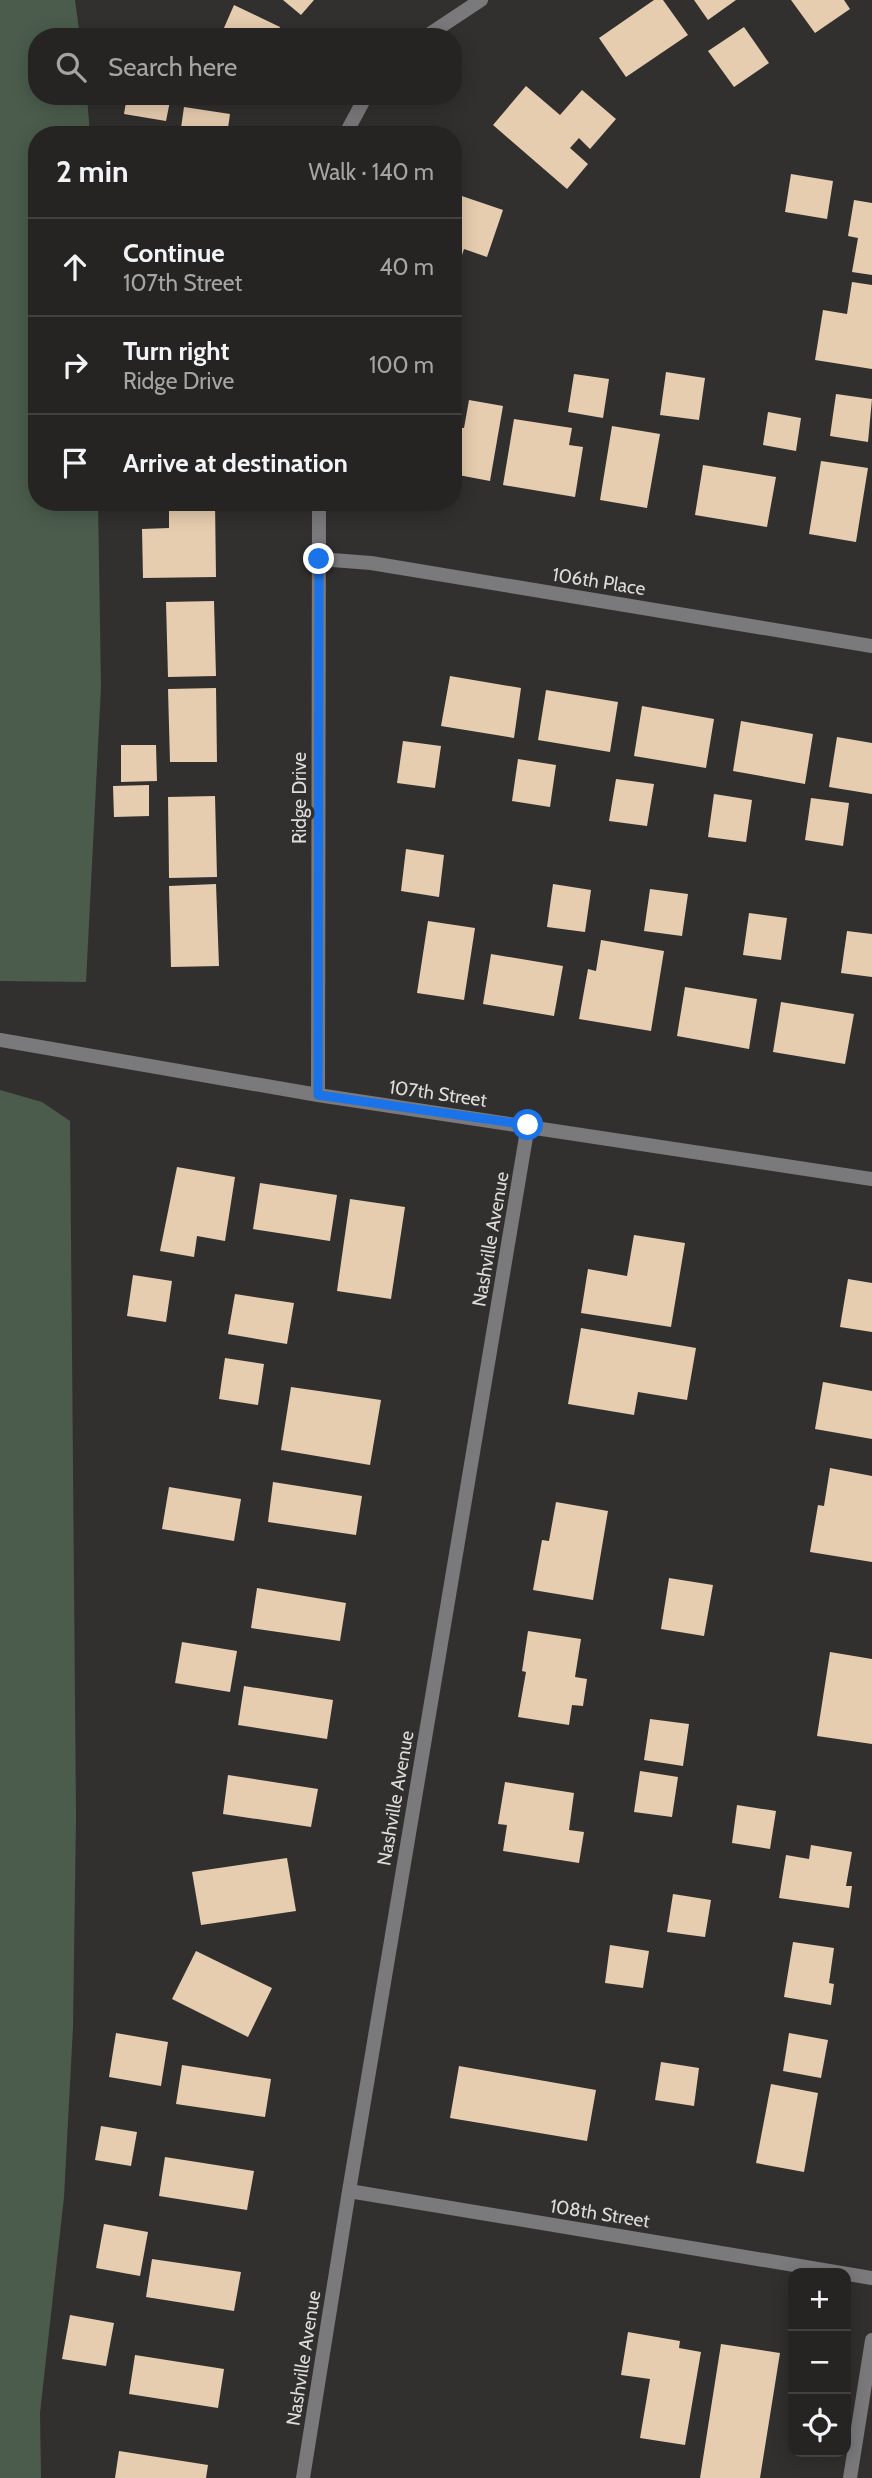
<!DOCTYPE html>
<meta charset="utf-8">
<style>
:root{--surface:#262422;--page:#32302f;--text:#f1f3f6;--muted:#a4a4a5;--line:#424140}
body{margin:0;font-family:Cabin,sans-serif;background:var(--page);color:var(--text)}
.controls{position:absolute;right:21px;bottom:21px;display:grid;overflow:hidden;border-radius:14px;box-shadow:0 4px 18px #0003}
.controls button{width:63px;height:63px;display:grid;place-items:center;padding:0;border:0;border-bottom:2px solid var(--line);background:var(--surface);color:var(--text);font:35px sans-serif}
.stop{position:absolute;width:21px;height:21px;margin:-16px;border:5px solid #1a73e8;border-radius:50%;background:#fff}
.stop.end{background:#1a73e8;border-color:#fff;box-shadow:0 2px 7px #0008}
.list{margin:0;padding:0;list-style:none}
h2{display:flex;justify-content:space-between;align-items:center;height:91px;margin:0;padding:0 28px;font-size:30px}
h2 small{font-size:23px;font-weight:400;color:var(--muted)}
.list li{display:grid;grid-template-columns:46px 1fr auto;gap:21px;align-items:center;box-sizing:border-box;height:98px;padding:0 28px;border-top:2px solid var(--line)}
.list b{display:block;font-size:26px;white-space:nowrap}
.list p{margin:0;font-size:23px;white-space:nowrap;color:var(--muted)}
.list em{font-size:23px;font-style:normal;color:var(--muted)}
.icon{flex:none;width:38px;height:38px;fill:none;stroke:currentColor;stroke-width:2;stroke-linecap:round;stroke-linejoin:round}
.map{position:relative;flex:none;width:872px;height:2478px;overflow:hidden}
.search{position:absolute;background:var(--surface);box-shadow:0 4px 18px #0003;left:28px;top:28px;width:434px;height:77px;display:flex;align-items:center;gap:18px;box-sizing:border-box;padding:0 24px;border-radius:28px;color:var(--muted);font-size:26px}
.panel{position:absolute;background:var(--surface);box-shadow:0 4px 18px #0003;left:28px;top:126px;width:434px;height:385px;border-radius:28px}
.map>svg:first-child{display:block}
.green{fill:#4b5c4c}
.building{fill:#e7cdaf}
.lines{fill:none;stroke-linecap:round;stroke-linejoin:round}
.street{stroke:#7a797b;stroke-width:14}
.route{stroke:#1a73e8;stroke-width:9}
.labels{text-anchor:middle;stroke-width:7;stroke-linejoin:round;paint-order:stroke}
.street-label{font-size:19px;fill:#dedcdb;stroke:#32302e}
</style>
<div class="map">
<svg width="872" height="2478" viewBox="0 0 872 2478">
<rect width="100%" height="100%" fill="#32302e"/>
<path class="green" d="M0,0H75L80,37H37V96H87L90,135H37V502H98L101,687L86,982L0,981Z
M0,1090L42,1102L70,1121L76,1816L73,2027L64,2197L40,2413L41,2478H0Z"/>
<path class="building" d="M283,0H314L301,15Z
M654,0H663L688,35L626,77L599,38Z
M694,0H736L708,20Z
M791,0H844L850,9L815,33Z
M234,5L280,27L276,37H220Z
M744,27L769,63L734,87L708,51Z
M183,28L201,37H179Z
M526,86L560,115L582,90L616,119L590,149L579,138L570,148L588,164L567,189L493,125Z
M127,96H171L166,121L124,114Z
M184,107L230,114L227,135H180Z
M791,174L833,181L827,219L785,212Z
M453,193L503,210L487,257L464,249L454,280Z
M854,200L872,203V275L852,272L858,238L848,236Z
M852,282L872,285V369L815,360L823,310L847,314Z
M666,372L705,378L699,420L660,415Z
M574,374L609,379L603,418L568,412Z
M836,394L872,399L868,442L830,436Z
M469,400L503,406L490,481L453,474V427L464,428Z
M768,412L801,418L796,451L763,445Z
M514,419L572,428L569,445L583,447L575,497L503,485Z
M612,426L660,434L647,508L600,500Z
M821,461L868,468L856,542L809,534Z
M703,465L776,477L767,527L695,515Z
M169,502H215L216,577L143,578L142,529L169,528Z
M214,601L216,676L168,677L166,602Z
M450,676L521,688L514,738L441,726Z
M216,688L217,762H170L168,689Z
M546,690L618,702L610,752L538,740Z
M642,706L714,719L706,768L634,756Z
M741,721L813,734L805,784L733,771Z
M837,737L872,743V794L829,787Z
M403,741L441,746L435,788L397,783Z
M121,745H156L157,781L121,782Z
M518,759L556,765L550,807L512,801Z
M616,779L654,784L647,826L609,821Z
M149,785V816L114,817L113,786Z
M714,794L752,800L746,842L708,837Z
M215,796L217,877L169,878L168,797Z
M811,798L849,803L843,846L805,840Z
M406,849L444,855L439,897L401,891Z
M216,884L219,966L171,967L169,886Z
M553,884L591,890L585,932L547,927Z
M650,889L688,894L682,936L644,931Z
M749,913L787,918L781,960L743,955Z
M428,921L475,928L464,1000L417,993Z
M847,931L872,934V977L841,973Z
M601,940L664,951L651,1031L579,1019L588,969L596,971Z
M491,954L563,966L554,1016L483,1004Z
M685,987L757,999L749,1049L677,1036Z
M781,1002L854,1014L845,1064L773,1052Z
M177,1167L235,1177L225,1241L197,1236L194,1257L160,1251Z
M260,1183L337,1195L330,1241L253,1229Z
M350,1199L405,1207L391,1299L337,1291Z
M634,1235L685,1243L671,1327L581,1313L588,1269L627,1276Z
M133,1275L172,1281L166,1322L127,1316Z
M848,1279L872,1283V1332L840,1327Z
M235,1294L294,1303L287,1344L228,1334Z
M581,1328L696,1348L687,1400L638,1392L634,1415L568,1404Z
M225,1358L264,1364L258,1405L219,1399Z
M823,1382L872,1391V1439L815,1429Z
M291,1387L381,1400L370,1465L281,1450Z
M830,1468L872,1476V1562L810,1552L818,1505L824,1506Z
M273,1482L362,1496L356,1535L268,1522Z
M169,1487L241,1499L234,1541L162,1529Z
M556,1502L608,1511L593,1600L533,1590L542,1540L549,1541Z
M669,1578L713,1585L704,1636L661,1629Z
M257,1588L346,1603L340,1641L251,1628Z
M528,1631L581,1639L575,1677L587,1679L583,1706L572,1705L569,1725L518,1717L526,1672L522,1671Z
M182,1642L237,1651L230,1692L175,1683Z
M830,1652L872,1659V1744L817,1736Z
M244,1686L333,1700L327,1739L238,1725Z
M650,1719L689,1724L683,1766L644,1760Z
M640,1771L678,1777L672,1817L634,1812Z
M228,1775L318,1789L311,1827L223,1814Z
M505,1782L574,1793L569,1830L584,1832L579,1863L503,1851L507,1825L498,1824Z
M737,1805L776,1811L770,1849L732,1843Z
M811,1845L852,1852L846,1886H852L849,1908L779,1898L786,1855L809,1859Z
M287,1858L296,1911L201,1925L192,1872Z
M673,1894L711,1900L705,1937L667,1932Z
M793,1942L834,1948L829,1983L834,1984L831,2005L784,1997Z
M610,1945L649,1951L643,1988L605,1983Z
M196,1951L272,1988L248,2037L172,1999Z
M116,2033L168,2042L161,2086L109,2077Z
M789,2033L828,2040L821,2078L783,2071Z
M661,2062L699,2068L694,2106L655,2100Z
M182,2065L271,2079L265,2117L176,2104Z
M459,2066L596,2090L587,2141L450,2118Z
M771,2084L818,2093L804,2172L756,2163Z
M101,2126L137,2132L131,2166L95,2160Z
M165,2157L254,2171L247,2210L159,2196Z
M104,2224L148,2232L140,2276L96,2268Z
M152,2259L241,2272L234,2311L146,2297Z
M70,2315L114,2323L106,2366L62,2359Z
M628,2332L680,2341L679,2348L701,2352L685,2445L640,2438L650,2379L621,2375Z
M721,2344L780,2353L760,2478H700Z
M135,2355L224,2369L218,2408L129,2394Z
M119,2451L208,2465L206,2478H115Z"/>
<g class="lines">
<path class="street" d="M425,37L481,0
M345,135L366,96
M319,559L371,563L872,646
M0,1040L318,1095L872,1179
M318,1095L319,502
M349,2191L872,2278
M303,2478L349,2191L528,1125
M850,2478L872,2340"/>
</g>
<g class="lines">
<path class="route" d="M319,559L318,1095L528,1125"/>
</g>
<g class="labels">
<g class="street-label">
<text transform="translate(599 581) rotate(9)" y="7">106th Place</text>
<text transform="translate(299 798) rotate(-90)" y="7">Ridge Drive</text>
<text transform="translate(438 1093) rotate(8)" y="7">107th Street</text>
<text transform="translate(490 1239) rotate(-80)" y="7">Nashville Avenue</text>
<text transform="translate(395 1798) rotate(-80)" y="7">Nashville Avenue</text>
<text transform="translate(600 2213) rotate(9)" y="7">108th Street</text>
<text transform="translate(303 2358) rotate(-81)" y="7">Nashville Avenue</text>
</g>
</g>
</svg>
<div class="controls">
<button>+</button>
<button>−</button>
<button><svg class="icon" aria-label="locate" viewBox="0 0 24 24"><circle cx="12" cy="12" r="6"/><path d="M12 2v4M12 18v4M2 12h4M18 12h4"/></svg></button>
</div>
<div class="stop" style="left:528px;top:1125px"></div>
<div class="stop end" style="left:319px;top:559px"></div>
<div class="search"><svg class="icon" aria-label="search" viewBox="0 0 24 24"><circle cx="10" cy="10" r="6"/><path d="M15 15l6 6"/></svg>Search here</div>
<section class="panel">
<h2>2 min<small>Walk · 140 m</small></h2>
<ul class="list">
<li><svg class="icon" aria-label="ahead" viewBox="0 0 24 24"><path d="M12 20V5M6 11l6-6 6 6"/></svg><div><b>Continue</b><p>107th Street</p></div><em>40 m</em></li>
<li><svg class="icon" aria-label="right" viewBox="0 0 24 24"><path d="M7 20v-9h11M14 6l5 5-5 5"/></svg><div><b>Turn right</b><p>Ridge Drive</p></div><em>100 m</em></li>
<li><svg class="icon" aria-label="arrive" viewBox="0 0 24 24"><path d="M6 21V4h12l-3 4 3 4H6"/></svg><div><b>Arrive at destination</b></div></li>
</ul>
</section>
</div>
